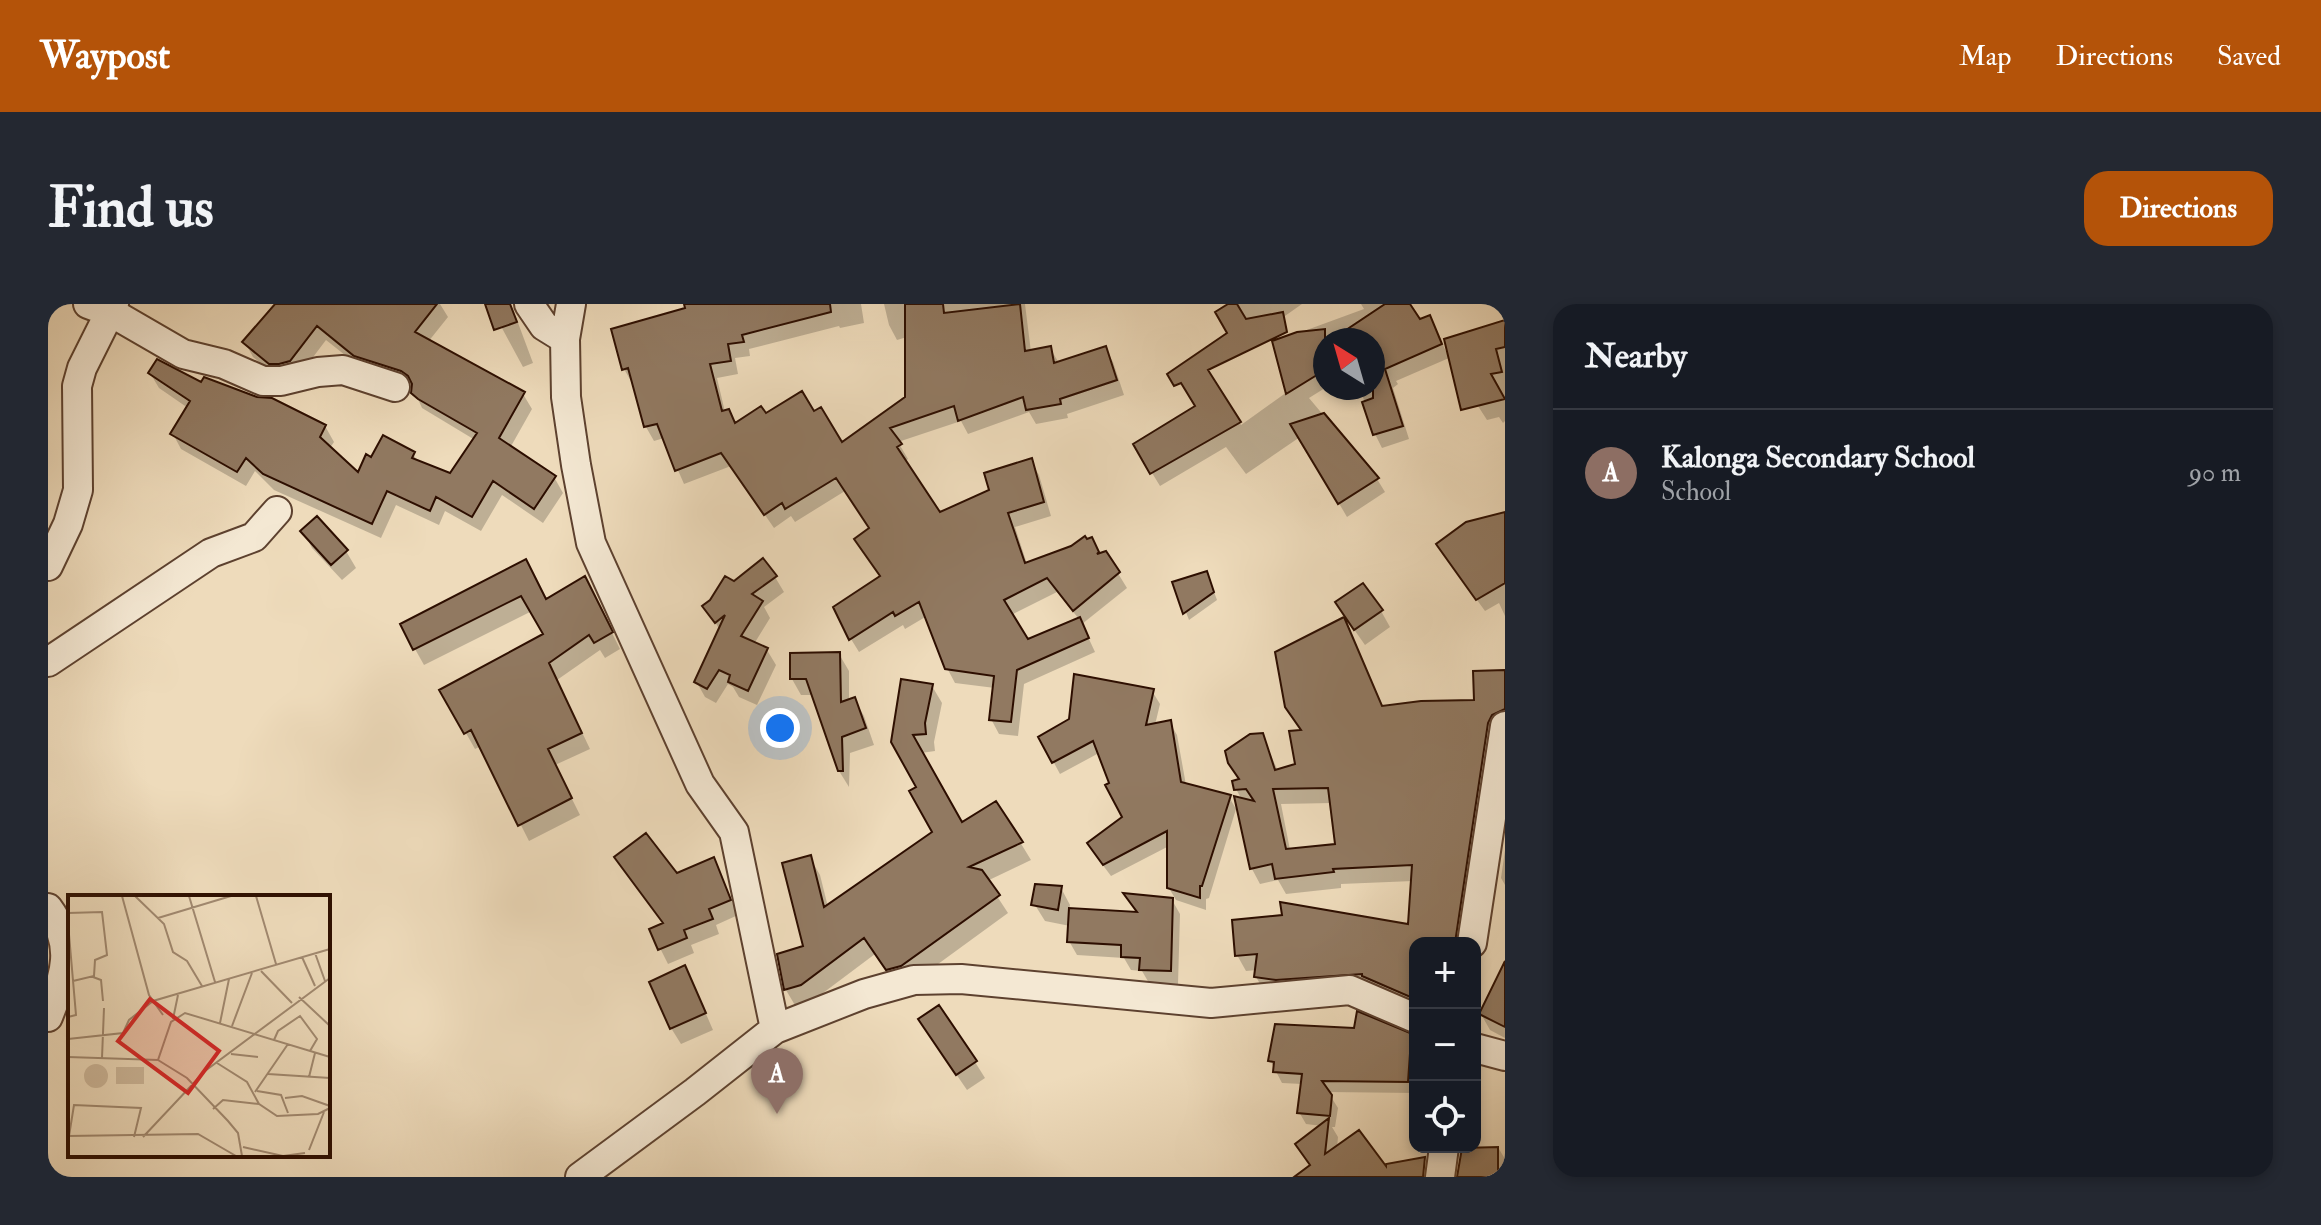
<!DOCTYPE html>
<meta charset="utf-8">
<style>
:root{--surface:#171b24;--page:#242831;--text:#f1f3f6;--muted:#9ea1a6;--line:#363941;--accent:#b45309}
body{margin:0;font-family:"IM FELL Double Pica",serif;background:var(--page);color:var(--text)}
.controls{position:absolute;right:24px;bottom:24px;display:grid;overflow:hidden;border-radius:16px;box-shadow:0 4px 12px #0003}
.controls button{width:72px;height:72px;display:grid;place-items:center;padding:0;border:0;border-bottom:2px solid var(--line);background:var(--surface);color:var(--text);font:40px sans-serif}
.compass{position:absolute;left:1265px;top:24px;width:72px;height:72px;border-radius:50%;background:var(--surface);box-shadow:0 4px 12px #0003;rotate:323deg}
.you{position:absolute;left:732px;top:424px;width:28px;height:28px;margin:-20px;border:6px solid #fff;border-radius:50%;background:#1a73e8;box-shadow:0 0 0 12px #1a73e833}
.badge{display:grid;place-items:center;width:52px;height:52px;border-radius:50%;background:var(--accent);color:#fff;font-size:26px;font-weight:700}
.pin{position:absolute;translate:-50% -66px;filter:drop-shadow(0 2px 4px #0008)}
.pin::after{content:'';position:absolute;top:42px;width:28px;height:24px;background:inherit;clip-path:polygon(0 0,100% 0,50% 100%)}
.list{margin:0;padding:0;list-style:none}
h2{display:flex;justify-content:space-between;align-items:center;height:104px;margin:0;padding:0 32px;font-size:34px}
h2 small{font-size:26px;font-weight:400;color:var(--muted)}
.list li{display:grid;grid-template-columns:52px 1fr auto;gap:24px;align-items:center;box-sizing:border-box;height:128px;padding:0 32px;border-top:2px solid var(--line)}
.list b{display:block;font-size:30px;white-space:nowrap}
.list p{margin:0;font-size:26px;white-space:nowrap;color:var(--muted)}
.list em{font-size:26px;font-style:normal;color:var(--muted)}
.icon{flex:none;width:44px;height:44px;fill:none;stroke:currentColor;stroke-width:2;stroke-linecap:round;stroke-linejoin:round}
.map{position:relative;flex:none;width:1457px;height:873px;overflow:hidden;border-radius:24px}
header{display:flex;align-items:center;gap:48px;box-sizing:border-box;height:112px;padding:0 40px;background:var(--accent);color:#fff}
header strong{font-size:38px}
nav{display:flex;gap:44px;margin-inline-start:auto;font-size:28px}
.intro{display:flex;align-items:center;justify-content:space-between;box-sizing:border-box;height:192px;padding:0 48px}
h1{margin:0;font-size:56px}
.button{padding:20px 36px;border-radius:24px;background:var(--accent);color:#fff;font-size:28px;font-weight:700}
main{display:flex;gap:48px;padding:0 48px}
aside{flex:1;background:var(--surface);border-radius:24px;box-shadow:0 4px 12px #0003}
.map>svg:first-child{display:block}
.shadow{fill:#0003;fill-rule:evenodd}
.building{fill:#917961;stroke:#2d0e00;stroke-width:2;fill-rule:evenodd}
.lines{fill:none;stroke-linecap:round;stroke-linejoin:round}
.street-casing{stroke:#5d412f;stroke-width:32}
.street{stroke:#f4e8d3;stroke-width:28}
.inset-road{fill:none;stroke:#a18970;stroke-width:2}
.view{fill:#d62828;fill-opacity:0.15;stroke:#d62828;stroke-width:4}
.inset-edge{fill:none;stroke:#2d0e00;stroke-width:4}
</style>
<header>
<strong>Waypost</strong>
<nav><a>Map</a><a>Directions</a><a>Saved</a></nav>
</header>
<div class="intro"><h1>Find us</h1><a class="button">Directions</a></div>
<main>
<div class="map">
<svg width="1457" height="873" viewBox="0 0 1457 873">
<rect width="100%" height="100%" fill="#eedbbb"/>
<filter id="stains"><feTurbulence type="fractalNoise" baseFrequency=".0025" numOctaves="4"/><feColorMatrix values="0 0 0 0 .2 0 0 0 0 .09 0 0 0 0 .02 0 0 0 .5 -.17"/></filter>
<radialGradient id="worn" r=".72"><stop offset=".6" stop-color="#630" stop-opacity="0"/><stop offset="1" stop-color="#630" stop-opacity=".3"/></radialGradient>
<path class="shadow" d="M228,0H392L400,13L380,38L475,90L484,105L462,144L506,173L515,189L495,219L454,191L433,227L397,207L391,221L348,201L333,234L226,186L207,167L198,182L133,145L125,130L140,104L111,84L102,69L154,81L277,122L286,138L282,144L310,172L324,155L365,150L370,158L403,172L427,136L374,104L364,82L317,67L278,36L250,73L231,75L205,53L197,38Z
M441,0H463L485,59L475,63Z
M638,0H813L816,19L792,24L791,22L701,45L702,52L687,54L690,70L669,74L677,108L680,107L688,120L718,112L765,110L794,141L859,94V33L849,36L841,21L836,0H977L983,48L1002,44L1011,59L1057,44L1065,58L1076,91L1019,110L1020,114L988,120L981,108L920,130L913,117L850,138L860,155L856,158L891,211L944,187L983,157L991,171L1003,212L967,223L979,260L1044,236L1052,251L1058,250L1079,284L1034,320L1047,348L976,380L970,432L951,430L943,415L947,384L907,379L899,364L879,312L857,325L855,321L811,348L803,335L834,274L823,225L797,187L747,218L743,212L726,224L683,162L636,180L616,134L606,137L598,123L584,79L576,65L639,6ZM1009,288L1031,315L980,338L963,311Z
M1184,0H1254L1190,45Z
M1313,0H1360L1371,18L1382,13L1401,54L1348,77L1350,80L1345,84L1361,135L1334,144L1327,130L1312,84H1325V36H1277V84L1261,94L1329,175L1337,188L1299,213L1252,133L1198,170L1178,143L1112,182L1087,141L1150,103L1156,64L1193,121L1239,88L1226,38L1316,5Z
M1457,20V117L1455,119L1451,113L1439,116L1430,102L1428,42Z
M1457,210V312L1451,299L1437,307L1397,252Z
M255,227L298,247L308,264L294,276L264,244Z
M477,258L498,297L545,291L572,345L557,354L552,346L509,376L542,445L507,461L532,511L481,537L433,442L427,445L394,387L498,331L484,307L376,361L367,345Z
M727,273L736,288L716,303L722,314L706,340L719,346L728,361L709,401L691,393L685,383L680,380L668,399L657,393L648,377L672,326L657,302L686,280Z
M1162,277L1169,296L1141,316L1127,280Z
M1333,307L1342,323L1317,341L1298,314Z
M1295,316L1336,404H1457V423L1416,639H1367V707L1217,688L1208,673L1209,666L1198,667L1189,651L1362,622L1365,577L1293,580V584L1238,590L1230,576L1212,580L1204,565L1189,495L1194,496L1188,485L1214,431L1230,467L1249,462L1254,427ZM1284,499L1289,542L1242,546L1233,500Z
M791,350L801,367V397L806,395L816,412L826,441L802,449L801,483L791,467L766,391H753L744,375Z
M884,382L894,399L886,438L887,447L873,449L914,521L948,499L983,556L939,577L960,609L864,679L850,683L827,650L763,698L748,703L738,686L731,651L757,643L762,554L772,571L780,603L886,528L871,484L845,437Z
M1104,387L1112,400L1107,421L1122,419L1129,431L1138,481L1181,493L1188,505L1161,594L1158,595V606L1128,596L1121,584V542L1063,572L1048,552L1076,514L1051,449L1012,470L992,433Z
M1457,546V581L1453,574Z
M568,554L628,572L665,556L690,611L668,621L671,630L643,641L646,649L620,660L603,626L616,620Z
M1013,584L1022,601L1021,606L1091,610L1124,596L1132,610L1130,680L1101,679L1094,667L1083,666L1076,654L1029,651L1021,637L1022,622L997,617L987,601Z
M645,680L665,726L633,740L623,724Z
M1457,695V734L1442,726L1433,710Z
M1367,731L1366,789L1280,788L1290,804L1287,823H1284L1290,833L1289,844L1340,869L1376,856L1386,873H1269L1249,840L1274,822L1258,820L1251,808L1254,780L1234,779L1222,756Z
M882,732L927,758L937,774L919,786Z
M1451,845L1457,855V873H1410L1416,846Z"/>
<path class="building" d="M227,0H389L367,28L477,88L451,134L508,172L486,205L445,177L424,213L388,193L382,207L339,187L324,220L215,170L198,154L189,168L122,130L142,97L100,69L109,55L153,78L156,73L209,93L224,94L278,121L272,133L310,168L318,150L323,153L335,131L367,148L364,154L402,169L429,129L370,95L363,89L364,80L360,72L353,67L306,52L269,22L242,57L231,60H221L194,38Z
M437,0H462L469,18L446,26Z
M636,0H782L783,8L694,31L696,38L680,40L683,57L662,60L674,107L681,105L687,119L713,102L718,109L754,87L766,107L773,103L794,138L857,93V0H895L896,9L972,0L977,47L1003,42L1006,59L1058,42L1069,76L1012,95L1013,100L978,106L975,93L910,117L906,102L842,124L854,140L849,143L892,208L941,186L936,169L984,154L996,198L960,209L977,259L1023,242L1037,232L1039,235L1044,233L1051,248L1049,250L1058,247L1072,268L1025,307L999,274L956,296L980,335L1032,313L1041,334L969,366L963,418L941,416L946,372L897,365L871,298L847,312L845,308L801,336L785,303L832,272L806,235L821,224L788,174L737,205L734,199L716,211L673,149L627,167L609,120L596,123L580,64L574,66L563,25L637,4Z
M1180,0H1189L1198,15L1235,8L1239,28L1160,66L1193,118L1102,170L1085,140L1147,102L1133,79L1126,82L1119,70L1179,29L1167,8Z
M1337,0H1362L1372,15L1382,11L1394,40L1337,65L1355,122L1325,131L1314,98L1325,94V36H1283Z
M1457,16V43L1448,45L1454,68L1443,70L1457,95L1413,106L1396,35Z
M1277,25V66L1238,90L1224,37L1249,28Z
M1276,109L1331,174L1290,200L1242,120Z
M1457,208V279L1428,296L1388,240L1418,218Z
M269,212L300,246L283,261L252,227Z
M715,254L729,272L704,290L715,297L693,332L720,344L700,387L680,378L682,371L671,366L659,385L646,378L677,311L667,319L654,302L662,296L677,272L686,277Z
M478,255L498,295L537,272L565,328L546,339L541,331L501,359L534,429L500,445L524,494L470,522L423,426L416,430L391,386L495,330L473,292L365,346L352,320Z
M1159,267L1166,288L1135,310L1124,278Z
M1315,279L1335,306L1306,326L1287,298Z
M1296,313L1334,402L1373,397L1426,396L1425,367L1457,366V405L1444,411L1440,419L1407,639H1367V695L1314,672V670L1228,676L1206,673L1209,650L1187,652L1184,616L1234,611L1232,598L1360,620L1364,561L1285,565L1286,568L1227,575L1224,560L1202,565L1186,492L1206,497L1198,485L1186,486L1184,477L1191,475L1180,459L1177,447L1202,430L1215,429L1227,466L1247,460L1241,427L1253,426L1237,403L1227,348ZM1280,484L1287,540L1238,545L1225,485Z
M792,348L793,398L807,393L818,424L794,433L795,467H790L758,375H742V349Z
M1026,370L1106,385L1098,421L1123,416L1133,478L1183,491L1154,582H1152V594L1119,584V527L1055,561L1039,539L1074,513L1057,481L1061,479L1045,437L1004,459L990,433L1021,415Z
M853,375L885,380L877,419L878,430L865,431L914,518L948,497L975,538L921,563L934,566L952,591L853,662L838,666L816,634L753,681L736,686L729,650L755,642L734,559L763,551L776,603L884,528L861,487L868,483L843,438Z
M598,529L629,569L666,553L683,596L661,605L665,615L636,626L639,634L610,646L601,625L615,619L566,553Z
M987,580L1014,582L1010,606L983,601Z
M1075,589L1125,594L1123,667L1091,666L1092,654L1073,653V641L1019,638L1021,604L1089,608Z
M1457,657V723L1431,710Z
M637,661L658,709L622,725L601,678Z
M891,701L929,757L908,771L870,715Z
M1309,707L1367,731V735H1363L1360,778L1274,777L1284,791L1282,812L1249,809L1254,770L1225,768L1226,758L1220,757L1227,720L1306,724Z
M1281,814L1277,850L1311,826L1338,862V860L1377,853L1375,873H1246L1262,861L1247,840Z
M1450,843V873H1409L1414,844Z"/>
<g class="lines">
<defs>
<path id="street" d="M40,0L64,9L135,50L176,60L215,77H233L270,68L295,66L347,83
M481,0L496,22L517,35
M523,0L517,35L518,93L528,161L543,239L652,480L686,528L727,725L647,788L532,873
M0,262L20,220L30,186L29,82L34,64L66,0
M0,358L163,249L206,233L229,207
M0,604C29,643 16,672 0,713
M1424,639L1457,422
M727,725L816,690L866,676L913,675L1163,699L1302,686L1367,714
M1427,744L1457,752
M1392,873L1396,843"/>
</defs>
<use href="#street" class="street-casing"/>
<use href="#street" class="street"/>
</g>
<g transform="translate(20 591)">
<rect width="262" height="262" fill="#eedbbb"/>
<path d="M16 181a12 12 0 1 1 24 0a12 12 0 1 1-24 0ZM48,172H76V189H48Z" fill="#cdb89b"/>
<path class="inset-road" d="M54,1L81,100L95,120M67,1L96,29L105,57L119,66L134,91M121,1L147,87M188,1L208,69M0,18L34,17L39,60L27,65L26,81L5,86M90,23L163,1M0,28L8,120L0,122M247,58L257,86M234,62L247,91M193,76L224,108M25,82L33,85L35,106M231,102L262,131M105,124L110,100M152,128L161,84M164,131L184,78M0,144L55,138L61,125L85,106L262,54M206,145L210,136L232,121L249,144L242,156M163,159L190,162M0,162L90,165L103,127L117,118L262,162M34,163L36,113M90,165L119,183L160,226L170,238L174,261M149,168L179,187L191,209M200,179L262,183M241,182L247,158M189,196L213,200L220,218M187,197L220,149M217,203L234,201L262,211M145,214L155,205L191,209L209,221L250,219L262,213M0,241L130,239L168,261M1,241L6,210L73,213L66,242M75,242L137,176L262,83M175,252L215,261L237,258M241,255L256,217"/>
<path class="view" d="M82,104L151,156L120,198L50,146Z"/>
<rect width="262" height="262" class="inset-edge"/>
</g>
<rect width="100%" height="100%" filter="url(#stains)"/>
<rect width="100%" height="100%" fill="url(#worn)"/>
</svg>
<div class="controls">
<button>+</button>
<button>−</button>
<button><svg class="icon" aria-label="locate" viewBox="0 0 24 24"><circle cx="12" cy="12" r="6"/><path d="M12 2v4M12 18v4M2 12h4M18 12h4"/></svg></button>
</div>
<svg class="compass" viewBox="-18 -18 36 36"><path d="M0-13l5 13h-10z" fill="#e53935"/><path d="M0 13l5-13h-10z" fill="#9ea1a6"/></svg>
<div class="you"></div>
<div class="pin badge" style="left:729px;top:810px;background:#8d6e63">A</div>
</div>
<aside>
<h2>Nearby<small></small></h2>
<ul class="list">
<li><span class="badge" style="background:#8d6e63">A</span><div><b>Kalonga Secondary School</b><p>School</p></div><em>90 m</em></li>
</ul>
</aside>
</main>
